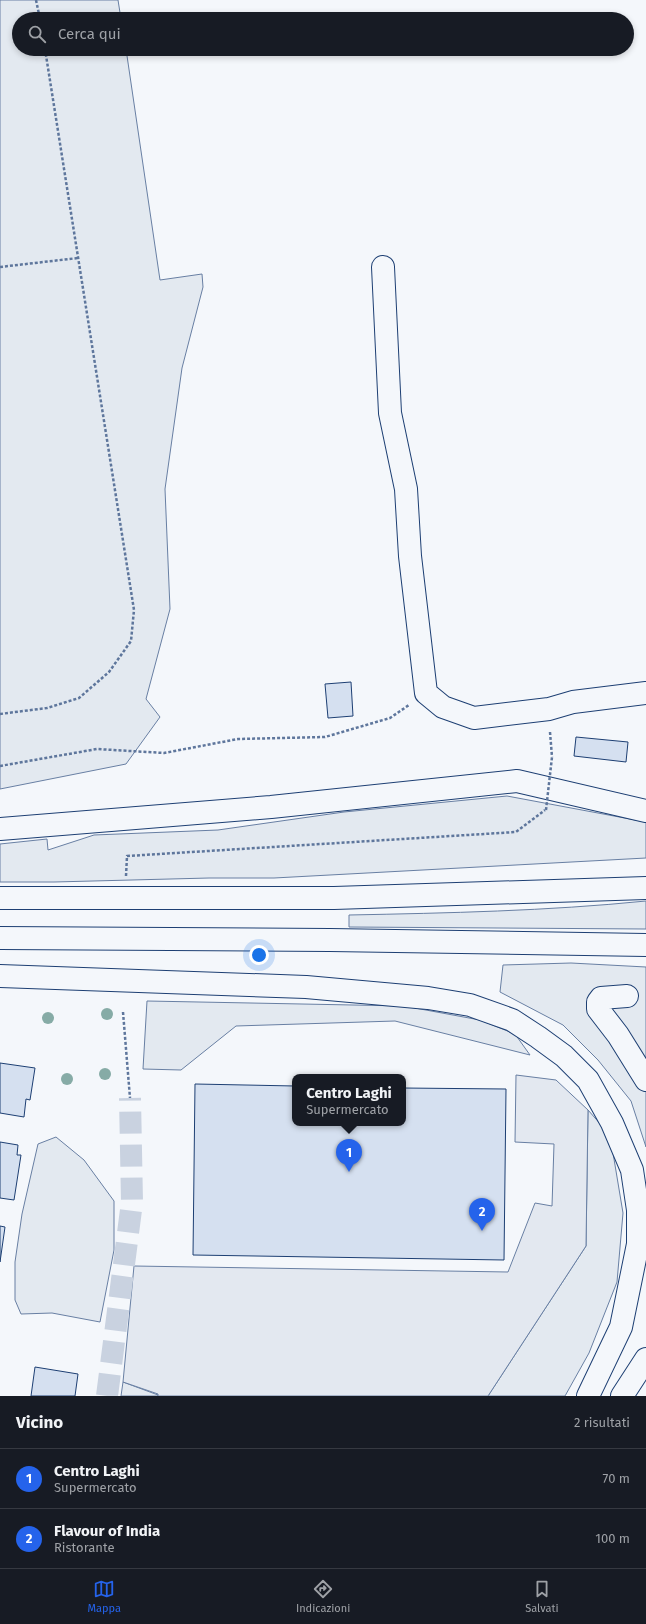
<!DOCTYPE html>
<html lang="it">
<style>
:root{--surface:#171b24;--page:#20242c;--text:#f1f3f6;--muted:#9ea1a6;--line:#363941;--accent:#2563eb}
body{margin:0;font-family:"Fira Sans",sans-serif;background:var(--page);color:var(--text)}
.you{position:absolute;left:259px;top:955px;width:14px;height:14px;margin:-10px;border:3px solid #fff;border-radius:50%;background:#1a73e8;box-shadow:0 0 0 6px #1a73e833}
.badge{display:grid;place-items:center;width:26px;height:26px;border-radius:50%;background:var(--accent);color:#fff;font-size:13px;font-weight:700}
.pin{position:absolute;translate:-50% -33px;filter:drop-shadow(0 1px 2px #0008)}
.pin::after{content:'';position:absolute;top:21px;width:14px;height:12px;background:inherit;clip-path:polygon(0 0,100% 0,50% 100%)}
.popup{position:absolute;left:292px;top:1074px;width:114px;height:52px;box-sizing:border-box;display:grid;place-content:center;border-radius:8px;background:var(--surface);filter:drop-shadow(0 1px 3px #0005);font-size:13px;white-space:nowrap;color:var(--muted)}
.popup b{font-size:15px;color:var(--text)}
.popup::after{content:'';position:absolute;left:50%;top:100%;margin-left:-8px;border:8px solid transparent;border-top-color:var(--surface)}
.list{margin:0;padding:0;list-style:none}
h2{display:flex;justify-content:space-between;align-items:center;height:52px;margin:0;padding:0 16px;font-size:17px}
h2 small{font-size:13px;font-weight:400;color:var(--muted)}
.list li{display:grid;grid-template-columns:26px 1fr auto;gap:12px;align-items:center;box-sizing:border-box;height:60px;padding:0 16px;border-top:1px solid var(--line)}
.list b{display:block;font-size:15px;white-space:nowrap}
.list p{margin:0;font-size:13px;white-space:nowrap;color:var(--muted)}
.list em{font-size:13px;font-style:normal;color:var(--muted)}
.icon{flex:none;width:22px;height:22px;fill:none;stroke:currentColor;stroke-width:2;stroke-linecap:round;stroke-linejoin:round}
.map{position:relative;flex:none;width:646px;height:1396px;overflow:hidden}
.search{position:absolute;background:var(--surface);box-shadow:0 2px 6px #0003;left:12px;right:12px;top:12px;height:44px;display:flex;align-items:center;gap:10px;box-sizing:border-box;padding:0 14px;border-radius:22px;color:var(--muted);font-size:15px}
.sheet{height:172px;background:var(--surface)}
nav{display:flex;justify-content:space-around;align-items:center;box-sizing:border-box;height:56px;border-top:1px solid var(--line);background:var(--surface);font-size:11px;color:var(--muted)}
nav a{display:grid;justify-items:center;gap:2px}
nav .on{color:var(--accent)}
.map>svg:first-child{display:block}
.green{fill:#e3e9f0;stroke:#687fa3}
.parking{fill:#e3e8f0;stroke:#687fa3}
.building{fill:#d5e0f0;stroke:#1d3f73}
.lines{fill:none;stroke-linecap:round;stroke-linejoin:round}
.minor-tunnel{stroke:#c9d2e0;stroke-width:22;stroke-dasharray:22 11;stroke-linecap:butt}
.minor-casing{stroke:#1d3f73;stroke-width:24}
.highway-casing{stroke:#1d3f73;stroke-width:24}
.path{stroke:#5e769c;stroke-width:2.5;stroke-dasharray:3 2;stroke-linecap:butt}
.minor{stroke:#f4f7fb;stroke-width:22}
.highway{stroke:#f4f7fb;stroke-width:22}
.path-bridge{stroke:#5e769c;stroke-width:2.5;stroke-dasharray:3 2;stroke-linecap:butt}
.tree{fill:#86aba6}
</style>
<div class="map">
<svg width="646" height="1396" viewBox="0 0 646 1396">
<rect width="100%" height="100%" fill="#f4f7fb"/>
<path class="green" d="M0,0H118L121,19H19V49H126L160,280L202,274L203,287L182,368L165,489L170,609L146,699L160,717L126,764L0,789Z
M507,796L646,822V858L274,878H209L54,882H0V844L47,839L48,850L94,835L218,830L344,812Z
M646,901V929L349,927V915C448,913 547,911 646,901Z
M571,963L646,967V1147L631,1101L598,1060L563,1025L500,992L503,965Z
M147,1001L404,1006L480,1020L515,1034L530,1055L395,1021L236,1026L181,1070L143,1069Z
M588,1110L610,1135L623,1213L617,1282L589,1353L565,1396H488L586,1246Z
M56,1137L84,1160L114,1201V1250L100,1322L52,1313L21,1314L15,1300V1262L22,1214L38,1144Z
M123,1382L158,1395V1396H121Z"/>
<path class="parking" d="M516,1075L556,1080L588,1110L586,1246L488,1396H158V1394L123,1382L134,1266L508,1272L535,1203L552,1206L554,1144L515,1142Z"/>
<path class="building" d="M351,682L353,716L328,718L325,684Z
M576,737L628,742L626,762L574,756Z
M0,1063L35,1068L30,1100L26,1099L24,1117L0,1113Z
M195,1084L295,1086V1123H403V1088L506,1089L504,1260L193,1255Z
M0,1142L18,1145L17,1155H21L14,1200L0,1198Z
M0,1226L5,1227L0,1262Z
M35,1367L78,1374L75,1396H31Z"/>
<g class="lines">
<path class="minor-tunnel" d="M107,1396L132,1202L130,1098"/>
<defs>
<path id="minor" d="M383,267L390,413L406,489L410,556L426,693L443,707L474,718L549,709L573,702L646,693
M627,996L601,998L598,1002V1009L618,1035L646,1080"/>
<path id="highway" d="M0,829L271,807L517,781L646,811
M0,898H334L646,888
M0,938L330,940L646,945
M0,976L306,987L428,998L470,1005L512,1020L538,1037L564,1056L588,1080L612,1123L632,1170L638,1210V1244L621,1327L588,1396
M622,1396L646,1359"/>
</defs>
<use href="#minor" class="minor-casing"/>
<use href="#highway" class="highway-casing"/>
<path class="path" d="M36,0L40,19
M0,267L78,258
M0,714L47,708L79,698L109,672L131,641L134,610L45,49
M550,732L552,757
M0,766L97,749L164,753L238,739L325,737L390,718L409,705
M126,876L127,856L516,832L545,810
M123,1012L130,1098"/>
<use href="#minor" class="minor"/>
<use href="#highway" class="highway"/>
<path class="path-bridge" d="M546,810L552,757"/>
</g>
<g class="tree">
<circle cx="107" cy="1014" r="6"/>
<circle cx="48" cy="1018" r="6"/>
<circle cx="105" cy="1074" r="6"/>
<circle cx="67" cy="1079" r="6"/>
</g>
</svg>
<div class="you"></div>
<div class="pin badge" style="left:349px;top:1172px">1</div>
<div class="popup"><b>Centro Laghi</b>Supermercato</div>
<div class="pin badge" style="left:482px;top:1231px">2</div>
<div class="search"><svg class="icon" aria-label="search" viewBox="0 0 24 24"><circle cx="10" cy="10" r="6"/><path d="M15 15l6 6"/></svg>Cerca qui</div>
</div>
<section class="sheet">
<h2>Vicino<small>2 risultati</small></h2>
<ul class="list">
<li><span class="badge">1</span><div><b>Centro Laghi</b><p>Supermercato</p></div><em>70 m</em></li>
<li><span class="badge">2</span><div><b>Flavour of India</b><p>Ristorante</p></div><em>100 m</em></li>
</ul>
</section>
<nav>
<a class="on"><svg class="icon" aria-label="map" viewBox="0 0 24 24"><path d="M3 6l6-2 6 2 6-2v14l-6 2-6-2-6 2zM9 4v14M15 6v14"/></svg>Mappa</a>
<a><svg class="icon" aria-label="directions" viewBox="0 0 24 24"><path d="M12 3l9 9-9 9-9-9zM9 14v-3h6M13 9l2 2-2 2"/></svg>Indicazioni</a>
<a><svg class="icon" aria-label="saved" viewBox="0 0 24 24"><path d="M7 4h10v16l-5-4-5 4z"/></svg>Salvati</a>
</nav>
